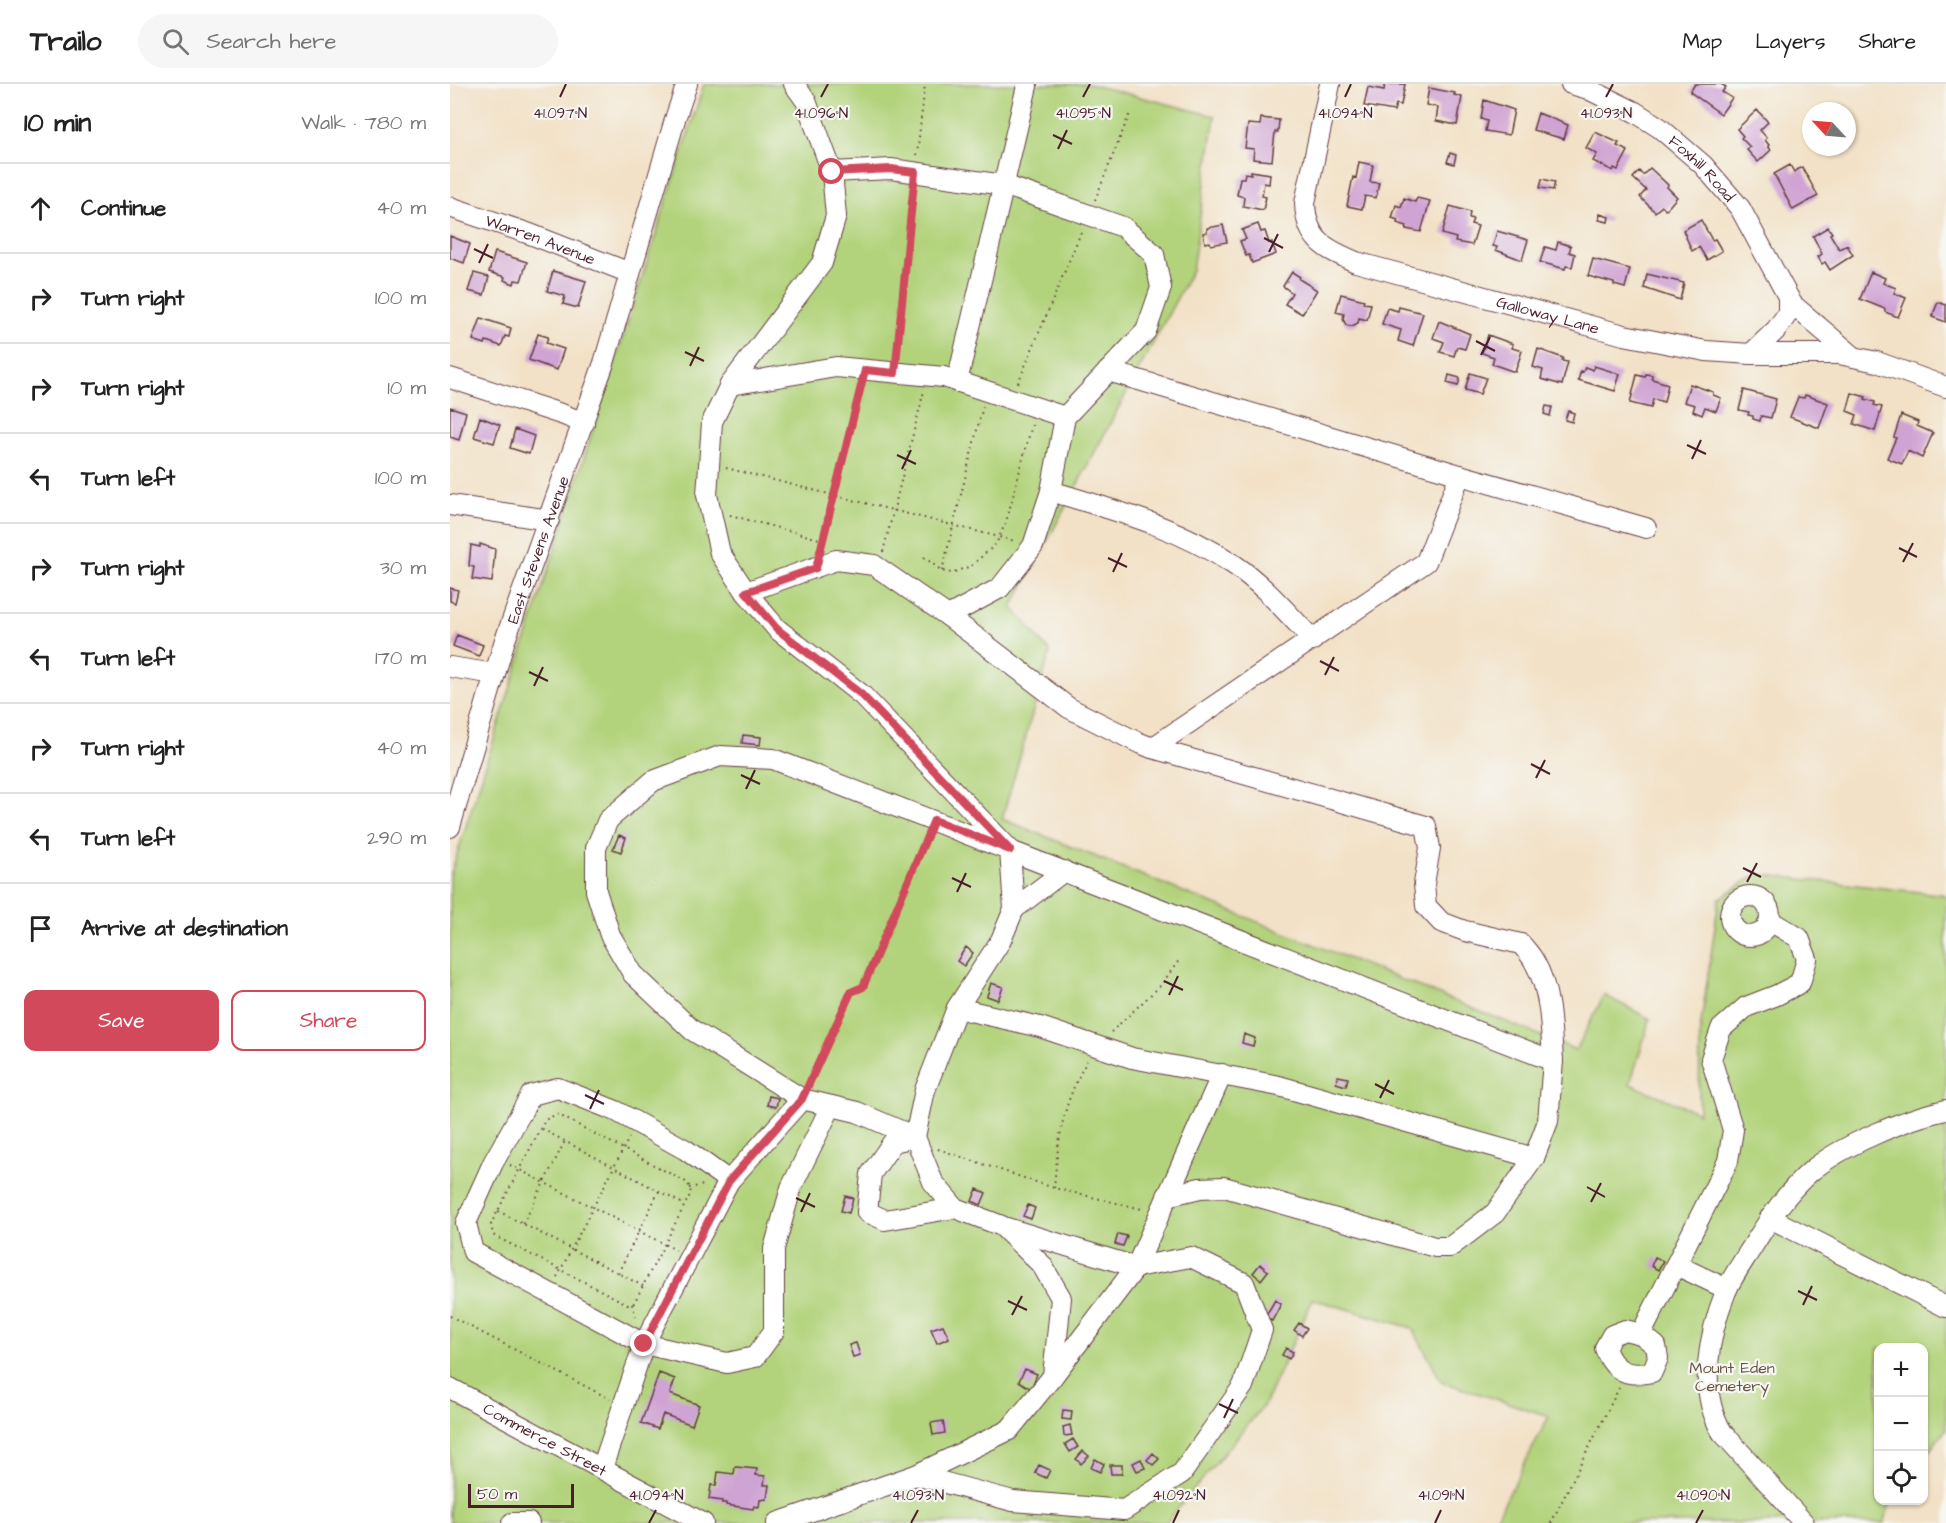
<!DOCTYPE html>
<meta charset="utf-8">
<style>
:root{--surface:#fff;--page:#f6f6f6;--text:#222;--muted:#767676;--line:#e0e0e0;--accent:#d1495b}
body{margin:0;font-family:"Architects Daughter",sans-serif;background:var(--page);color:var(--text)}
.controls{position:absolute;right:18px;bottom:18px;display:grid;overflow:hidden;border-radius:12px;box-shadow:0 2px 4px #0004}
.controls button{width:54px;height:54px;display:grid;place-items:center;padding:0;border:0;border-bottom:2px solid var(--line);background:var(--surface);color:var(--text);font:30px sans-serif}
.compass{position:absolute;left:1352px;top:18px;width:54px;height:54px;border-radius:50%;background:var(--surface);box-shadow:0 2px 4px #0004;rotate:296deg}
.scale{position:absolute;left:18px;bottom:15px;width:106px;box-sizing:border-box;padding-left:6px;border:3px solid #4a1f2b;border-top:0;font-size:16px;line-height:21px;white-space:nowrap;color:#4a1f2b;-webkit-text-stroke:4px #f6f6f2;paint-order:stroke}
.stop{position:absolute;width:18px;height:18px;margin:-14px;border:4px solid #d1495b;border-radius:50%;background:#fff}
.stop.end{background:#d1495b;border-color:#fff;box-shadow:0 2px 6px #0008}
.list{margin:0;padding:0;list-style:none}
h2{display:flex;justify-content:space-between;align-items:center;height:78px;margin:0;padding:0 24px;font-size:26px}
h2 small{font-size:20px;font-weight:400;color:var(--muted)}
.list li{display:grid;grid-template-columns:39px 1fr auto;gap:18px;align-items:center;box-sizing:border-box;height:90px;padding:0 24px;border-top:2px solid var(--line)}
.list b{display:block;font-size:22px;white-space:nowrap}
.list em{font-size:20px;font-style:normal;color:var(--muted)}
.actions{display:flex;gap:12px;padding:18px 24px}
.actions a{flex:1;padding:14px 0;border:2px solid var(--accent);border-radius:12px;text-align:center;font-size:21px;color:var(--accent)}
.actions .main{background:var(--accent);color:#fff}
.icon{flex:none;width:33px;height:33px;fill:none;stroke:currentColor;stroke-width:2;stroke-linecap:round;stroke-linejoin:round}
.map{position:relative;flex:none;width:1496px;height:1439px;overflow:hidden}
header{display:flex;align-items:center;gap:36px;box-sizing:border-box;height:84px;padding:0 30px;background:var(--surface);border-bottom:2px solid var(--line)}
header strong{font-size:28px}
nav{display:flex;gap:33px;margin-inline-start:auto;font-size:21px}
.search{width:420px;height:54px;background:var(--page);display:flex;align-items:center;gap:15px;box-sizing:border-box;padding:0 21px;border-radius:33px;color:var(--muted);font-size:22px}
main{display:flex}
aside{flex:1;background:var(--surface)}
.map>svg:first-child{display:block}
.green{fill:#b2d37b;stroke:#7e7953;stroke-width:1.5}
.building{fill:#cfa3d3}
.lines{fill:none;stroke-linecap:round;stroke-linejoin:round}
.minor-casing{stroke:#633c42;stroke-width:22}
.path{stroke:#633c42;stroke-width:2;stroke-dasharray:1.5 4.5;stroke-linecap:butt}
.minor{stroke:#fff;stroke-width:20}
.route{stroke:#d1495b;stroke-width:8}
.ticks{fill:none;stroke:#4a1f2b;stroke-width:2}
.labels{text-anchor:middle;stroke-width:4.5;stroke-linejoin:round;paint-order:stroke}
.street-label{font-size:16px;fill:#4a1f2b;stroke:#f6f6f2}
.park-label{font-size:16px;fill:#695543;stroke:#f6f6f2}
.ticks-label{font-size:15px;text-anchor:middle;fill:#4a1f2b;stroke:#f6f6f2;stroke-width:4.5;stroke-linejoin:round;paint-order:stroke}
</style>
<header>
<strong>Trailo</strong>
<div class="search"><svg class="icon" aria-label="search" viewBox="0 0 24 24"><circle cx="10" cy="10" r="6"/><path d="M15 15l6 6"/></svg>Search here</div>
<nav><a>Map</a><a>Layers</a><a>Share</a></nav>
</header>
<main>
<aside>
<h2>10 min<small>Walk · 780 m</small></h2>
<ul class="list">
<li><svg class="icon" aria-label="ahead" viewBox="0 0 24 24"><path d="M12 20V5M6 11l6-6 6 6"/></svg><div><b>Continue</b></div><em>40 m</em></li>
<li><svg class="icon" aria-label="right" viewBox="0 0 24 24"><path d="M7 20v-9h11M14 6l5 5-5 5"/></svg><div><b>Turn right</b></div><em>100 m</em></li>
<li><svg class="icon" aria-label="right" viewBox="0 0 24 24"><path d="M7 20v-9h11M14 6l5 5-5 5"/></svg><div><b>Turn right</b></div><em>10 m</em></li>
<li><svg class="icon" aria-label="left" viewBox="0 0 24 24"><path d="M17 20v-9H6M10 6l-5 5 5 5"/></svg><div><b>Turn left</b></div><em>100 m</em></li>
<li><svg class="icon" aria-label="right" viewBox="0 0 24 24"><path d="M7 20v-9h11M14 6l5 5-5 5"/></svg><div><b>Turn right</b></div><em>30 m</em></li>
<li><svg class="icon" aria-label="left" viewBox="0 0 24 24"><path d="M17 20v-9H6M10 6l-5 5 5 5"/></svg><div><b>Turn left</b></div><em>170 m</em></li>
<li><svg class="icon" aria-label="right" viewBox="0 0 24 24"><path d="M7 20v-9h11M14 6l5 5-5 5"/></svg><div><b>Turn right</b></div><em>40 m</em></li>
<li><svg class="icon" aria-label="left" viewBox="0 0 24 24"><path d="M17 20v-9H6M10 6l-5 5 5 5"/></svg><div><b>Turn left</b></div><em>290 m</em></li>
<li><svg class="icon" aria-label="arrive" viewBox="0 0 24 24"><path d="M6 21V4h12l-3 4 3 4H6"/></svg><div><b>Arrive at destination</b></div></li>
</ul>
<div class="actions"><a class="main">Save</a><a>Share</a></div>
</aside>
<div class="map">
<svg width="1496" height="1439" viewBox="0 0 1496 1439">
<rect width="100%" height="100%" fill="#f6f6f2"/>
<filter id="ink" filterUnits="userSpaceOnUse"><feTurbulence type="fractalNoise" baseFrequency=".0167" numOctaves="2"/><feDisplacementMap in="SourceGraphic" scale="12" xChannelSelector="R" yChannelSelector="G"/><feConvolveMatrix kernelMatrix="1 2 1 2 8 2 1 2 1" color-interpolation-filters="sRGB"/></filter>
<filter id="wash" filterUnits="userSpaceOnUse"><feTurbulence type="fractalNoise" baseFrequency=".008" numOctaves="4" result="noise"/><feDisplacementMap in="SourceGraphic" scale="24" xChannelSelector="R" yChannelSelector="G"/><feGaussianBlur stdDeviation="1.35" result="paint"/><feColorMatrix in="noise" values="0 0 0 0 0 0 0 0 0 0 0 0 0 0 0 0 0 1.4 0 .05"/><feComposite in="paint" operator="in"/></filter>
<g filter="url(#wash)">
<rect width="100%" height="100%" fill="#f2e1c6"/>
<path class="green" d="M254,0H639L765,32L742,186L562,523L600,568L552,735L1126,966L1154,911L1200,935L1180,1000L1249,1029L1250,947L1269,815L1307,790L1496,811V1345L1474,1374V1264H1428V1416L1441,1417L1434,1439H1044L1099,1332L992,1298L962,1244L863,1215L814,1321L716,1439H0V792Z"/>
<g id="blocks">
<path class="building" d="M935,0H955L951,21L946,20L944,27L914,22L918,3L934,6Z
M1245,0H1271L1276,3L1272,8L1282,14L1271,30L1240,8Z
M979,4L1005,9L1004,11L1012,13L1007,41L986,37L988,23L976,21Z
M1034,16L1064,26L1059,51L1035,47L1037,37L1031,35Z
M1307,26L1318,38L1310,46L1317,54L1315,56L1319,61L1318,62L1321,66L1308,78L1297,66L1300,63L1291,54L1293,52L1287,45Z
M1088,29L1118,41L1114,55L1083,46Z
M811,34L829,36L828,48H825L822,77L803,75L804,65L795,64L798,40L810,41Z
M1145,48L1169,59L1167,62L1178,67L1168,86L1164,84L1163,87L1143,77L1147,70L1136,64Z
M1000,69L1006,71L1004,80L997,78Z
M909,78L923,81L920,98L929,99L926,114L915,112L912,125L897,122L903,93L906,94Z
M1340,81L1344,88L1352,83L1368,112L1343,126L1324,90Z
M1200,84L1218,101L1217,103L1227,113L1216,126L1212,122L1205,128L1190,113L1196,106L1183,94L1189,87L1193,91Z
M801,87L820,90L819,100L814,99L812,112L816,113L813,126L793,122L794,113L787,111L790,94H794L795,89L801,90Z
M1092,95L1105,98L1103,106L1090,104Z
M954,114L965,118L967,114L980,117L971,148L956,145L957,142L947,139L948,136L942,134L946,121L951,123Z
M1000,122L1020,128L1019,134L1023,135L1021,140L1028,142L1022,161L1005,158L1006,154L992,150Z
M1150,130L1159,133L1158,138L1149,136Z
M1251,136L1262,156L1265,155L1272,167L1257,176L1249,163L1242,167L1233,146Z
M808,140L811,148L815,147L819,159L822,158L826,170L802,179L799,171L796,172L790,157L796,155L792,146Z
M773,141L777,158L761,161L760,158L755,159L753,149L757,148V144Z
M1378,143L1382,149L1380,150L1389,165L1397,161L1403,171L1380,186L1375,178L1372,180L1368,173L1372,170L1363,152Z
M1047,147L1078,156L1072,176L1046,166L1047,163L1043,162Z
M0,152L20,160L14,179L0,174Z
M1108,158L1121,162L1119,168L1125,170L1122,183L1116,182L1115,185L1090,178L1095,163L1106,166Z
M45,168L77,178L71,197L65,196L64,200L54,196L55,193L39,188Z
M1143,175L1180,185L1175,204L1164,201V199L1138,192Z
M103,187L136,197L128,224L113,220L115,212L97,207Z
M842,188L850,193L849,195L867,206L852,230L835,220L842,209L833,202Z
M1421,188L1435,194L1433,199L1446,204L1444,209L1456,214L1448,233L1435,228V225L1410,215Z
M24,189L39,193L34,211L18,207Z
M1197,190L1234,199L1230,216L1194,204Z
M891,210L914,216L913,219L921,220L917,236L909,234L908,239L902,242L896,241L893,235L894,230L886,228Z
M1488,218L1496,221V238L1482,233Z
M949,223L973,229L963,262L948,257L951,246L932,240L937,224L948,227Z
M31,234L61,244L59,253L55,252L51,262L36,257L35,260L23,256Z
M989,237L1020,250L1015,265L1007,263L1004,272L990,268L994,258L983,254Z
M88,250L98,253L96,259L114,265L107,286L79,276Z
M1038,251L1063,260L1062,264L1072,267L1065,288L1042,280L1044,273L1032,269Z
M1088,265L1113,274L1112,277L1118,278L1112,301L1091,295L1093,286L1083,283Z
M1144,282L1170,290L1165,307L1128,296L1131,287L1133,288L1135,283L1143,286Z
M1020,289L1036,294L1030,310L1015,306Z
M1196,290L1202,291V295L1218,300L1214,318L1203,315L1201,324L1180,319L1187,291L1195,293Z
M999,291L1010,294L1008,302L997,299Z
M1240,300L1263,308V311L1271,314L1266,327L1255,323L1252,331L1243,327L1245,321L1234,318Z
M1294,306L1326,315L1321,334L1311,332L1310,337L1303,335V332L1298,331L1299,328L1289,326Z
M1402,309L1416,313L1415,315L1425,318L1424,321L1432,323L1425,347L1404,340L1407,331L1397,327Z
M1355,311L1378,319L1369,344L1340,333L1348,313L1354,314Z
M1096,322L1102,323L1100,332L1094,330Z
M0,323L16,328L9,356L0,353Z
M1118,327L1124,329L1122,338L1115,336Z
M1451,331L1468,338L1467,342L1483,349L1472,374L1458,367L1452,380L1437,374L1446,354L1444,353Z
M30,333L50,341L44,359L24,353Z
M65,345L84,352L79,370L60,364Z
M30,460L45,465L42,498L22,495L24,483L19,482L21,461L30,463Z
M0,504L8,506L5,519L0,517Z
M7,551L33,561L29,572L3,562Z
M293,651L311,653L310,661L292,659Z
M169,751L176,754L171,768L163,765Z
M516,863L523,869L514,882L507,877Z
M541,899L553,903L548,916L537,912Z
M794,950L805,954L803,962L792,959Z
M888,992L898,994L896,1002L886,999Z
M319,1012L328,1014L326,1023L317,1021Z
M527,1105L536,1109L531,1121L522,1117Z
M395,1112L403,1114L399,1129L391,1127Z
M578,1121L585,1124L581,1135L573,1132Z
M668,1150L677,1152L673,1162L665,1160Z
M1205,1173L1213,1177L1208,1186L1201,1182Z
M810,1180L818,1187L811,1196L803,1189Z
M825,1216L831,1220L822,1237L815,1233Z
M849,1239L857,1244L852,1252L844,1246Z
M493,1241L499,1254L487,1259L481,1245Z
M406,1259L410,1271L403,1273L399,1261Z
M836,1264L843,1268L839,1275L832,1271Z
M575,1285L587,1290L581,1305L569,1297Z
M209,1289L225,1295L220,1310L249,1321L242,1341L213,1330L208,1345L191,1339Z
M613,1326L622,1327L621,1336L612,1335Z
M493,1337L495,1349L483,1351L481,1339Z
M620,1341L622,1351L614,1352L613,1343Z
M623,1355L628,1363L620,1368L615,1360Z
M633,1367L639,1372L631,1380L626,1375Z
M703,1369L709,1375L703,1381L697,1376Z
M645,1375L654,1380L650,1388L641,1384Z
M691,1375L695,1384L687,1387L683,1379Z
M589,1381L600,1386L596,1394L585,1389Z
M660,1381H672V1390H661Z
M285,1383L307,1385L306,1391L315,1392L314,1401H319L317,1415L310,1416L309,1423L304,1422L303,1425L276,1421V1419H272V1417L259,1415L261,1401L266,1402L268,1388L284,1390Z"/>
</g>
</g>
<g filter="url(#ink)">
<use href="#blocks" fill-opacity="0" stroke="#633c42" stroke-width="1.5"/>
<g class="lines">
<defs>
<g id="minor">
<path d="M344,0L356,17L382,88L386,132L372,179L280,301L262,338L257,411L270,469L296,508L327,545L412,611L560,766L564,825L551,856L507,924L475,1006L465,1053L483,1098L505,1124L552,1142L592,1181L611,1214L603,1292"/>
<path id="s1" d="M880,0L855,119C856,156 875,165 906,178L1174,251L1256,267L1301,270H1389L1427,278L1496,303"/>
<path id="s2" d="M1121,0L1138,5L1185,28L1210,44L1253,81L1290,124L1342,220L1403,272"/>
<path id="s3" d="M0,123L80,150L180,189"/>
<path d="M1301,270L1326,246L1338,229V213"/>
<path d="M0,294L114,331L134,339"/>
<path d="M507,298L577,2"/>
<path d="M280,301L386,283L494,293L615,333"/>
<path d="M1010,391L1196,444"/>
<path d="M601,407C666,427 726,442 783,480C813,500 838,530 863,556"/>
<path d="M0,421L99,436"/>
<path d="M296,508L386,476L424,481L498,532L550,504L583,462L601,407L615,333L696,247L711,204L704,170L673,143L554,101L441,85L382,88"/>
<path d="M498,532L619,624L685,657L702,664L976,478L1010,391L658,287"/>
<path d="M0,583L45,590"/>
<path d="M702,664L976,742L980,764L974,800L976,822L991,838L1015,847L1071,860C1076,866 1082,872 1085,879C1101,907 1101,946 1103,977"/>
<path id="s4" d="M0,743L54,559L154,279L226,32L237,0"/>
<circle cx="1300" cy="832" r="20"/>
<path d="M564,825L614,787"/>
<path d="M507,924L590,943L682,974L829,1002L1084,1074"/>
<path d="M279,1097L236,1066L166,1027L108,1004L81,1011L43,1079L16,1139L23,1168L194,1260L277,1279L305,1273L324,1247V1165L341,1104L381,1022"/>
<path d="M505,1124L435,1136L417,1128L421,1090L443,1058L465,1053L407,1028L352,1015L242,946L183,890L160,851L146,807V764L158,736L203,697L270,672L323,675L1103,977L1098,1037L1084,1074L1045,1129L1000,1163H985L774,1103L750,1104L717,1112"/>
<path d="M1320,1134L1496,1223"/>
<path d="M1226,1181L1277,1205"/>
<path d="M1175,1246L1191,1250L1206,1262L1208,1274L1202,1288C1179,1293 1163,1288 1155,1264L1162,1251Z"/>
<path d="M1191,1250L1278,1077L1283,1046L1261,975L1271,945L1296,923L1327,911L1350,899L1357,875L1349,854L1320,837"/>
<path id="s5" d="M0,1304L253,1439"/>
<path d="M152,1384L194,1260L279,1097L352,1015"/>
<path d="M466,1391L563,1417L674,1426L732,1389L793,1302L812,1246L794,1199L741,1173L686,1183L557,1144"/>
<path d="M62,1439H79"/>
<path d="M327,1439L466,1391L559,1346L603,1292L686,1183L772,990"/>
<path d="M1354,1439L1272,1348C1247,1306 1259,1250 1276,1207C1283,1191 1295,1175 1304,1160C1320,1134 1337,1108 1360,1088C1390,1062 1457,1034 1496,1026"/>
</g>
</defs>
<use href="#minor" class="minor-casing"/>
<path class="path" d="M467,71L475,0
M645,116L680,29
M447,271L464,104
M568,299L632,146
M276,384L565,457
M280,431L373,456
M371,463L411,303
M433,468L474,307
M474,473L492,487L501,489L521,482L546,460L556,438L582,341
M492,487L533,322
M661,948L710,902L730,875
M360,999L401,908L413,903L477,752
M107,1030L238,1099L241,1109L184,1219L177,1220L43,1151L41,1140L95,1036Z
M92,1045L235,1121
M488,1065L604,1104L692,1125
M60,1081L226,1166
M239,1104L254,1101
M604,1104C608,1056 612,1020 637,977
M48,1127L193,1202
M73,1140L115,1057
M168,1189L209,1107
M107,1193L179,1054
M182,1220L187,1237
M0,1232L160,1315
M1101,1439L1169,1304"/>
<use href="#minor" class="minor"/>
</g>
</g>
<g class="lines" filter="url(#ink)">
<path class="route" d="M194,1260L279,1097L352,1015L401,908L413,903L484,736L560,766L412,611L327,545L296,508L366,484L415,286L445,289L465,88L441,85L382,88"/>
</g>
<path class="ticks" d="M110,13L116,0M371,13L378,0M633,13L640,0M895,13L901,0M1156,13L1163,0M603,51L622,60M608,65L617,46M814,154L833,164M24,165L43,174M819,168L828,150M29,179L38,160M1026,257L1045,267M235,268L254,277M1031,271L1040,253M240,282L249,263M1237,361L1256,370M447,371L466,380M1242,375L1251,356M452,385L461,366M1449,464L1467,473M658,474L677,483M1453,478L1463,459M663,488L672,469M870,577L889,587M79,588L98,597M875,591L884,573M84,602L93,583M1081,680L1100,690M291,691L310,700M1086,694L1095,676M296,705L305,686M1293,784L1311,793M502,794L521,803M1297,798L1307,779M507,808L516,789M714,897L733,906M719,911L728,892M925,1000L944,1010M135,1011L154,1020M930,1014L939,996M140,1025L149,1006M1137,1103L1155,1113M346,1114L365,1123M1141,1118L1151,1099M351,1128L360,1109M1348,1207L1367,1216M558,1217L577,1226M1353,1221L1362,1202M562,1231L572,1212M769,1320L788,1329M774,1334L783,1315M199,1439L206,1426M461,1439L468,1426M723,1439L729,1426M985,1439L991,1426M1246,1439L1253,1426"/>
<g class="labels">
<g class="street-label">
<text dy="6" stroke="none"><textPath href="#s2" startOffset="158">Foxhill Road</textPath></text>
<text dy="6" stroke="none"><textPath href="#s3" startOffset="96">Warren Avenue</textPath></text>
<text dy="6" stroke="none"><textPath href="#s1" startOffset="405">Galloway Lane</textPath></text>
<text dy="6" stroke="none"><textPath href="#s4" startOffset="291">East Stevens Avenue</textPath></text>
<text dy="6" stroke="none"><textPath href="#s5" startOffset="108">Commerce Street</textPath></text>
</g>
<g class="park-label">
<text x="1282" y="1289">Mount Eden<tspan x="1282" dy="18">Cemetery</tspan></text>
</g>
</g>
<g class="ticks-label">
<text x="110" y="34">41.097°N</text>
<text x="371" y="34">41.096°N</text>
<text x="633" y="34">41.095°N</text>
<text x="1156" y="34">41.093°N</text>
<text x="895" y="34">41.094°N</text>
<text x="206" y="1416">41.094°N</text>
<text x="468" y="1416">41.093°N</text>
<text x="729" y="1416">41.092°N</text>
<text x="991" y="1416">41.091°N</text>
<text x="1253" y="1416">41.090°N</text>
</g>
</svg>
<div class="controls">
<button>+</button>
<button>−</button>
<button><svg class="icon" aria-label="locate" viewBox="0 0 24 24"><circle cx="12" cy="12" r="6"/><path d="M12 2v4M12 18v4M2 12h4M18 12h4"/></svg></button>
</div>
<svg class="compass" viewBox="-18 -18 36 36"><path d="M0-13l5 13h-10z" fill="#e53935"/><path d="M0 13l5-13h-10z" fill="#767676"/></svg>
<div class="scale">50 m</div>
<div class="stop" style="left:382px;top:88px"></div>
<div class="stop end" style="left:194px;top:1260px"></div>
</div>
</main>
